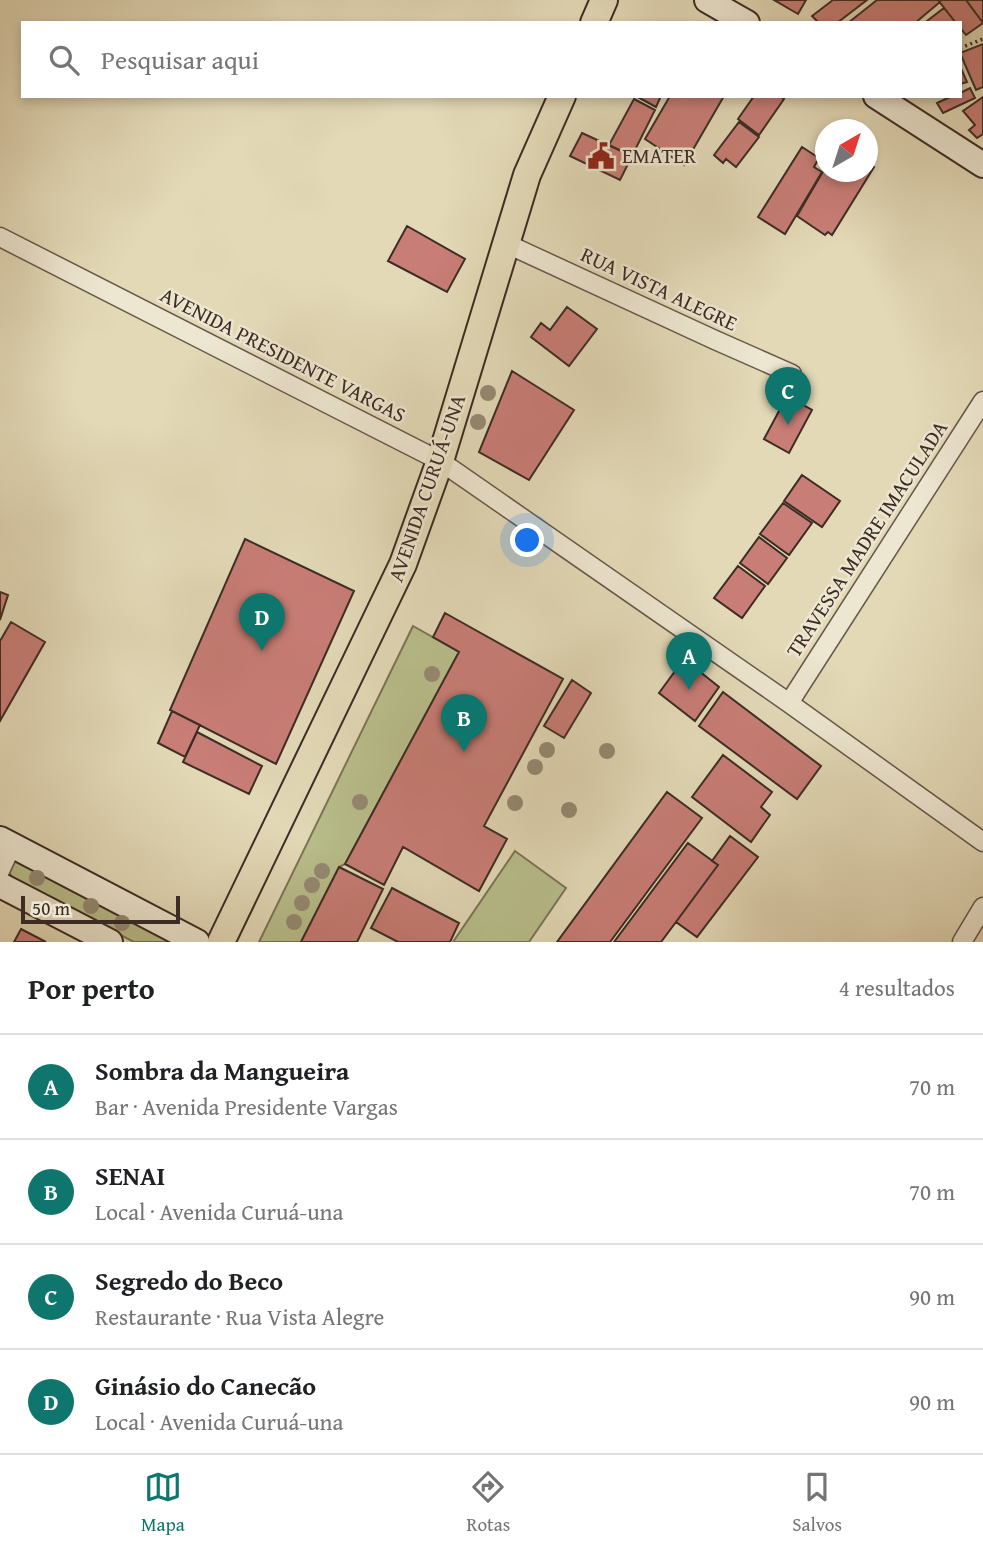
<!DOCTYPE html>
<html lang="pt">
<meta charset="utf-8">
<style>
:root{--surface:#fff;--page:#f6f6f6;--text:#202124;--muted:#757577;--line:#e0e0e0;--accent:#0f766e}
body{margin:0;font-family:"Gentium Book Plus",serif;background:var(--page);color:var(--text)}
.compass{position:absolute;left:815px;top:119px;width:63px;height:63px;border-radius:50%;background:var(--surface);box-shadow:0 4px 10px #0003;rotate:39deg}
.scale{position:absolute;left:21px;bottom:18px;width:159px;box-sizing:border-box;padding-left:7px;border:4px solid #3c2c24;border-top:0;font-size:19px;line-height:24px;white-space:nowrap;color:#3c2c24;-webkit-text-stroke:5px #ede6d0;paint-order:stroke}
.you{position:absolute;left:528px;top:541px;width:24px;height:24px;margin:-18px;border:5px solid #fff;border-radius:50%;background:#1a73e8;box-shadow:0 0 0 10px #1a73e833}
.badge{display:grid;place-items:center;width:46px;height:46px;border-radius:50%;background:var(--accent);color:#fff;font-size:23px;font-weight:700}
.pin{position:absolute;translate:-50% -58px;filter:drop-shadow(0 2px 4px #0008)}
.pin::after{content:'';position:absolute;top:37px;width:24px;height:21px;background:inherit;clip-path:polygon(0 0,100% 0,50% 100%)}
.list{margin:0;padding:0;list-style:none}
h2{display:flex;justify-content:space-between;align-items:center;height:91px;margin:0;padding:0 28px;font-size:30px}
h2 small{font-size:23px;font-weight:400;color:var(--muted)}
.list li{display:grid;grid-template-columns:46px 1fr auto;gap:21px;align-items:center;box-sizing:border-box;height:105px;padding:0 28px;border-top:2px solid var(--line)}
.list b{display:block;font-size:26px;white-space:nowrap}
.list p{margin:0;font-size:23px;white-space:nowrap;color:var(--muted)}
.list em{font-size:23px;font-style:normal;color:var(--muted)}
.icon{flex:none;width:38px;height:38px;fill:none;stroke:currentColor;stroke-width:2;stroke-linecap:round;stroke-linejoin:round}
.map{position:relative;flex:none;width:983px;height:942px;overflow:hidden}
.search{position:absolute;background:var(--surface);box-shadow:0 4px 10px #0003;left:21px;right:21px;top:21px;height:77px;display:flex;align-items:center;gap:18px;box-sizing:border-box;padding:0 24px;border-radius:0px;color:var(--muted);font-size:26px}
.sheet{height:511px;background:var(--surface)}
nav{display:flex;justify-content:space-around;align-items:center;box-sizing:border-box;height:98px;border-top:2px solid var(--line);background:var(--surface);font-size:19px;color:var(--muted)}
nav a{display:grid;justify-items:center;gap:4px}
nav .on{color:var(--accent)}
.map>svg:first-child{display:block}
.green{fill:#b8be8b;stroke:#7a7558;stroke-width:2}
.building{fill:#c87d76;stroke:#3c2c24;stroke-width:2}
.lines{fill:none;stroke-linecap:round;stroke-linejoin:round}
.street-casing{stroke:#665749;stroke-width:21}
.secondary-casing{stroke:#3c2c24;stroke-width:28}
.primary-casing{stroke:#3c2c24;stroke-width:30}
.path{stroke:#3c2c24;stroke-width:3.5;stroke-dasharray:2 3.5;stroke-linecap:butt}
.street{stroke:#ede6d0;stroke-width:18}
.secondary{stroke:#ede6d0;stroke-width:24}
.primary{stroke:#e3d9b7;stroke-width:26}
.tree{fill:#958a72}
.labels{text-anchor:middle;stroke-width:5;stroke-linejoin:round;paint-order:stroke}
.poi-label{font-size:21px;fill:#3c2c24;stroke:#ede6d0;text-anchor:start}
.street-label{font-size:21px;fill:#3c2c24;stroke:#ede6d0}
</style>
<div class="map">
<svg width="983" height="942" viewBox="0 0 983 942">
<rect width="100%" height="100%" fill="#e3d9b7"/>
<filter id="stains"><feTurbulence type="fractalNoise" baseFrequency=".00286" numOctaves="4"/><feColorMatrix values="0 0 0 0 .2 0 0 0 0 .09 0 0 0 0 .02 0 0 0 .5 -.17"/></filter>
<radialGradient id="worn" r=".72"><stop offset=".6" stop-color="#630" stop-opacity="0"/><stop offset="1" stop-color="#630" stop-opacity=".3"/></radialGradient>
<path class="green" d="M413,626L459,652L345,864L339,867L301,942H259Z
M515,851L566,888L529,942H453Z
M21,858L187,942H134L14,880L8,871L12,861Z"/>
<path class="building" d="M774,0H806L798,14Z
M833,0H867L837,23H819L812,16Z
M877,0H938L940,2L915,23H848Z
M938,0H966L983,23L966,35L960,28V23H956Z
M966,0H983V24V23Z
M944,8L956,23H928L927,21Z
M983,44V87L976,90L960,53Z
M960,66L967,82L960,84Z
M970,88L975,98L943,113L937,103L952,96H960V93Z
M636,96H661L656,107Z
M670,96H724L684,165L645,139Z
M754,96H780L784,99L759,135L738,119Z
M983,97V134L977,138L969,130L975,125L963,111Z
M634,99L655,110L632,156L609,145Z
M739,122L759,137L736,167L726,159L723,163L714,155Z
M582,133L632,156L620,180L570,156Z
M802,147L819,158L814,167L822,172L785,234L758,217Z
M867,163L874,167L832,235L828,232L825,235L797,216L825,168V172H867Z
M407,226L465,259L447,292L388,261Z
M567,307L597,329L569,366L531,337L541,323L550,330Z
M512,371L574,410L529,480L479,452Z
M787,396L812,410L789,453L764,439Z
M802,475L840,501L822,527L784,501Z
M783,503L812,523L789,555L760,534Z
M759,537L787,558L768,584L740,563Z
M245,539L354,591L276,764L170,710Z
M738,566L765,586L742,618L714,598Z
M0,592L8,595L0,620Z
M445,613L563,679L484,826L507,839L479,891L403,847L384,885L345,864L459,652L433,637Z
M11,622L45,642L0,721V641Z
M684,659L719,687L695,721L659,693Z
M572,680L591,693L564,738L544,726Z
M723,692L821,766L797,799L699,726Z
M172,711L200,725L185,757L158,743Z
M197,732L262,766L249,794L183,762Z
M723,755L772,792L761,807L770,815L751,842L692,797Z
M667,792L702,818L610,942H557Z
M730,836L758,857L697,937L676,922L718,865L712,861Z
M688,843L718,865L676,922L661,942H614Z
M339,867L383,889L357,942H301Z
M392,888L459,923L450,942H398L371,928Z
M21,929L46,942H14Z"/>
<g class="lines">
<defs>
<path id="street" d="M0,237L440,461L789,703L983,842
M507,244L715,340L792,374
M789,703L983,401
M0,871L12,845
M962,942L983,907"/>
<path id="secondary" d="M707,0L747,23
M876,96L983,165
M0,839L197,942
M0,885L110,942"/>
<path id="primary" d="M594,23L604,0
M221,942L403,564L440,461L527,175L562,96"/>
</defs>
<use href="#street" class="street-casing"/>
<use href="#secondary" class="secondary-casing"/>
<use href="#primary" class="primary-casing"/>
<path class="path" d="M960,48L983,39"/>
<use href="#street" class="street"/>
<use href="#secondary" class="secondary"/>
<use href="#primary" class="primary"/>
</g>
<g class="tree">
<circle cx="488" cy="393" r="8"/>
<circle cx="478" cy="422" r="8"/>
<circle cx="696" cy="658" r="8"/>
<circle cx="432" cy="674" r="8"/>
<circle cx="547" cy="750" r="8"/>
<circle cx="607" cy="751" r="8"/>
<circle cx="535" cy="767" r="8"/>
<circle cx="360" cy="802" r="8"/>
<circle cx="515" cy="803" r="8"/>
<circle cx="569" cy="810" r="8"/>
<circle cx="322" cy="871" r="8"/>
<circle cx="37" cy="878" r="8"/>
<circle cx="312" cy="885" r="8"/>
<circle cx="302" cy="903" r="8"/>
<circle cx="91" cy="906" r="8"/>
<circle cx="294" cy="922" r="8"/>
<circle cx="122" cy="923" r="8"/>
</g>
<defs>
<symbol id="civic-bare" viewBox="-9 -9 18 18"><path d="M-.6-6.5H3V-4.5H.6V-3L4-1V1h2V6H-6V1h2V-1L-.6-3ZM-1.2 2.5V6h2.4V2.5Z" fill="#8f2418" stroke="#ede6d0" stroke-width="2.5" paint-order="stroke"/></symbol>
</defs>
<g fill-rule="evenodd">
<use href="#civic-bare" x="582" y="137" width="38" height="38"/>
</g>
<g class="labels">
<g class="poi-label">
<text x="622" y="163">EMATER</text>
</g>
<g class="street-label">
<text transform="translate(659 289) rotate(25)" y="7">RUA VISTA ALEGRE</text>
<text transform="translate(283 355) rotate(27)" y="7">AVENIDA PRESIDENTE VARGAS</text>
<text transform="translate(427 488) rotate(-71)" y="7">AVENIDA CURUÁ-UNA</text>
<text transform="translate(867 539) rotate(-57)" y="7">TRAVESSA MADRE IMACULADA</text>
</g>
</g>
<rect width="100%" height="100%" filter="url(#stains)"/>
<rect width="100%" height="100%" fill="url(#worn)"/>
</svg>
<svg class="compass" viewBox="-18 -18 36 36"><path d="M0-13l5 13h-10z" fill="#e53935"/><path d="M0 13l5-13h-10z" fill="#757577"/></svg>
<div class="scale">50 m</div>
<div class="you"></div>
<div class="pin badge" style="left:689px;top:690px">A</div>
<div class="pin badge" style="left:464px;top:752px">B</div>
<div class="pin badge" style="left:788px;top:425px">C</div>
<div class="pin badge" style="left:262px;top:651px">D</div>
<div class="search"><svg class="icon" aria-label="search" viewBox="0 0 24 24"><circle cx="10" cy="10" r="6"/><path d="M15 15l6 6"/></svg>Pesquisar aqui</div>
</div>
<section class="sheet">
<h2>Por perto<small>4 resultados</small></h2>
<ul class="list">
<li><span class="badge">A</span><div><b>Sombra da Mangueira</b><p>Bar · Avenida Presidente Vargas</p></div><em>70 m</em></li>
<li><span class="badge">B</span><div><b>SENAI</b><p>Local · Avenida Curuá-una</p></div><em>70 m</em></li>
<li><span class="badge">C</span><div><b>Segredo do Beco</b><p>Restaurante · Rua Vista Alegre</p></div><em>90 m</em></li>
<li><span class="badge">D</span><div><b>Ginásio do Canecão</b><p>Local · Avenida Curuá-una</p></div><em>90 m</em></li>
</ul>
</section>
<nav>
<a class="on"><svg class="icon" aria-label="map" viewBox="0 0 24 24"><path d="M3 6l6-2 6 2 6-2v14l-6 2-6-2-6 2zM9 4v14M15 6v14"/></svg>Mapa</a>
<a><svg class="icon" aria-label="directions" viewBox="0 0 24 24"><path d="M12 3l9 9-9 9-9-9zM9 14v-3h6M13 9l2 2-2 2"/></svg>Rotas</a>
<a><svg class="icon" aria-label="saved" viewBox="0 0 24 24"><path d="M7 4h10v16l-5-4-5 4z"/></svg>Salvos</a>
</nav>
